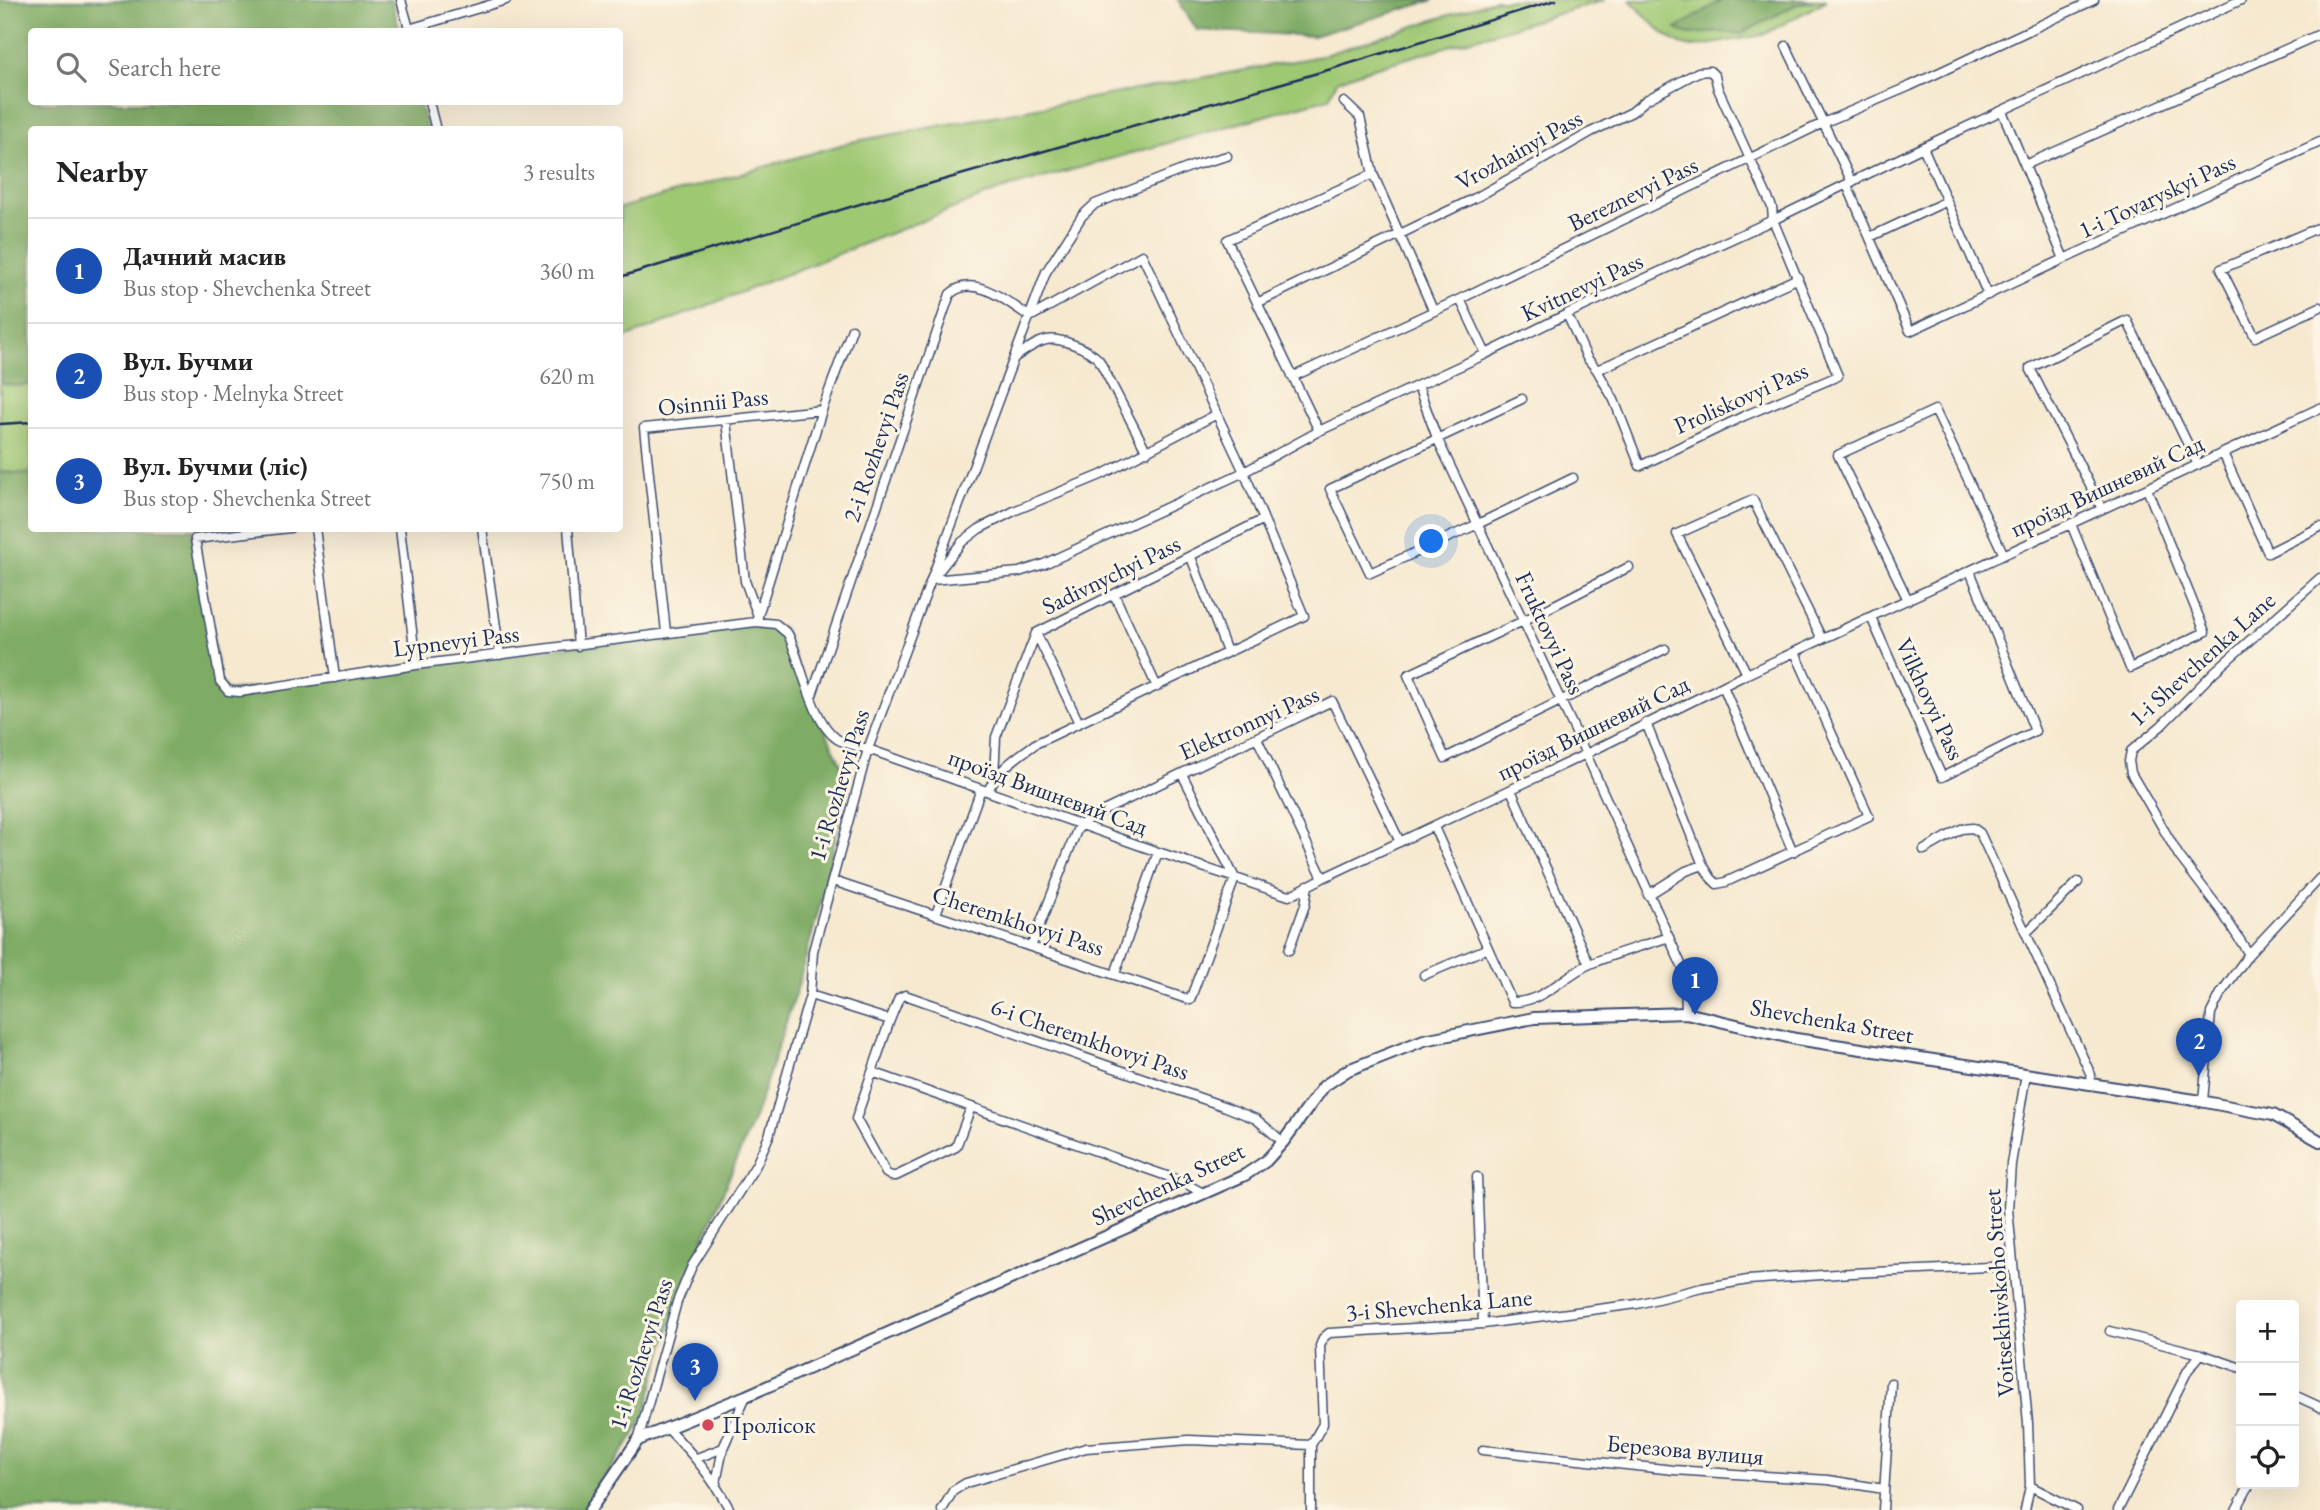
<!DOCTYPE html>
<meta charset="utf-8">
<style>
:root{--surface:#fff;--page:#f6f6f6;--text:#222;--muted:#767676;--line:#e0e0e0;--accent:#0b8043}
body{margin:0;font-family:"EB Garamond",serif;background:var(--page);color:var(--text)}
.controls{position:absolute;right:21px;bottom:21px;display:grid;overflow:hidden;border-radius:7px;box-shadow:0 7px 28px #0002}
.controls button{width:63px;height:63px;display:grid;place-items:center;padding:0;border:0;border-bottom:2px solid var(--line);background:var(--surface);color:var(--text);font:35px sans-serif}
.you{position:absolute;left:1432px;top:542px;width:24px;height:24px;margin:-18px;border:5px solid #fff;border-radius:50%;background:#1a73e8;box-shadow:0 0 0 10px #1a73e833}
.badge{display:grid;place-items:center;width:46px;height:46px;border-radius:50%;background:var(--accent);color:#fff;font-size:23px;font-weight:700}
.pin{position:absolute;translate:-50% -58px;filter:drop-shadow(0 2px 4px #0008)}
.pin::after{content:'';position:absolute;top:37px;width:24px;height:21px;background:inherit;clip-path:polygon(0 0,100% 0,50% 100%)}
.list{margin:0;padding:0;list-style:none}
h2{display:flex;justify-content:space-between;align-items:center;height:91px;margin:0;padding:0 28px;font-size:30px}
h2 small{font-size:23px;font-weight:400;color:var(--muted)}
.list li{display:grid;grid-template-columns:46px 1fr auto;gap:21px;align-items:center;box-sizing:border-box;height:105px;padding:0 28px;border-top:2px solid var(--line)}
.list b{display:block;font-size:26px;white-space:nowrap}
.list p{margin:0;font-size:23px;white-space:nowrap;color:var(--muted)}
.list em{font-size:23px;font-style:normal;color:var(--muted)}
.icon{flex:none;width:38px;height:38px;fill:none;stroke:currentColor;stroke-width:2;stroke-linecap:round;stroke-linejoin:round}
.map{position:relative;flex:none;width:2320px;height:1510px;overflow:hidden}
.search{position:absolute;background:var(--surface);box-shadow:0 7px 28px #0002;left:28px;top:28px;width:595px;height:77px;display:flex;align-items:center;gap:18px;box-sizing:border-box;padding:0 24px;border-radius:7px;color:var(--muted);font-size:26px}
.panel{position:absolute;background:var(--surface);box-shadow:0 7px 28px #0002;left:28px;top:126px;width:595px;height:406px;border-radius:7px}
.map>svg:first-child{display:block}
.green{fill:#9fc873;stroke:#5d7c68;stroke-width:2}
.forest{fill:#7fac65;stroke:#4d6e62;stroke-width:2}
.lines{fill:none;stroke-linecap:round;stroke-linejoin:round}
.street-casing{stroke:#3c4b6f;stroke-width:11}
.secondary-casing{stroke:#3c4b6f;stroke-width:14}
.street{stroke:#fff;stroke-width:8}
.secondary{stroke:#fff;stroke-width:10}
.rail{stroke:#1b2f5e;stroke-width:2.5}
.poi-dot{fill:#d1495b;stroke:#fcf5e5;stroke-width:2.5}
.labels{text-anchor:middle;stroke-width:6;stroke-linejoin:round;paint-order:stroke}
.street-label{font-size:24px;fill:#1b2f5e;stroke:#fcf5e5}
.poi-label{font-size:24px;fill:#1b2f5e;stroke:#fcf5e5;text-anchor:start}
</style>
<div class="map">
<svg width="2320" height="1510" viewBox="0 0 2320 1510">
<rect width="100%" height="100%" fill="#fcf5e5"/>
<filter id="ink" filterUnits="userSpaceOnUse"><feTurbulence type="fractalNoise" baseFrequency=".0143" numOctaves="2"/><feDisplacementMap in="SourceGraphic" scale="14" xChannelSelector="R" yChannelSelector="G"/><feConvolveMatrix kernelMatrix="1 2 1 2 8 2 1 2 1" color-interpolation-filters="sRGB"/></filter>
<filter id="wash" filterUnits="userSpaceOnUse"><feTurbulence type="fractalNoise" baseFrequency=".00686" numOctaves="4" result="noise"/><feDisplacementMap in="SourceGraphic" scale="28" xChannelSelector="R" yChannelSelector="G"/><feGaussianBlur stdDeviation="1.57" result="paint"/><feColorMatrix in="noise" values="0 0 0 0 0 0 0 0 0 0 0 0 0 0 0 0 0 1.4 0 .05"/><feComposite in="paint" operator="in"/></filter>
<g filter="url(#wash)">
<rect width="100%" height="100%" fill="#f6e9d0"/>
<path class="green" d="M1496,0H1605L1360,72L1337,81L1329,98L1000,190L620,340V208L851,142L1321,56Z
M1630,0H1827L1763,35L1694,47C1667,45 1649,18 1630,0Z
M31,334V474L0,472V339Z"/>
<path class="forest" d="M0,0H391L400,31L32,32V102H419L427,129L32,130L31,384L15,386L0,383Z
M1178,0H1434L1313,36L1197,30Z
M1722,0H1815L1795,5L1741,34L1725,32L1689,34L1676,29Z
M0,472L31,474L32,528L193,529L220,681L228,691L756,622L783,628L811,698L847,778L826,883L797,989L755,1116L677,1302L645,1414L635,1434L582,1510H0Z"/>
</g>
<g filter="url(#ink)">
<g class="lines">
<defs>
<path id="street" d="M401,0L410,32
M409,29L506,0
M1786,46L1852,182
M429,102L436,130
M1344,102L1360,117L1373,174L1433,310
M2002,111L2064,259L2320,142
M1923,147L1988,295
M2025,165L2320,34
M1847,185L1910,331L2064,259
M2320,227L2221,269L2255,337L2320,307
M1870,237L1947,201
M1460,299L1486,354
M1257,303L1479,196L1591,132L1632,112L1646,100L1698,72L1710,71L1715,76L1718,89L1772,207L1773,220L1838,376L1744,416L1640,466L1614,400L1597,370L1587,358L1567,314
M1014,358C1023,352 1033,344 1043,341C1057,335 1089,349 1099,360L1147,452
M1597,370L1798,278
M1292,377L1460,299L1823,123L1910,86L2094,0
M1418,386L1437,438L1586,754L1685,973L1686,1013
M1522,399L1330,489L1370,573L1478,524L1573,478
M822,410L852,329
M726,421L745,581L758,616
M1319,431L1227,240L1373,174
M2223,453L2268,553L2320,527
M2102,509L2030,368L2127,320L2198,465
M2071,524L2130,668L2205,632L2147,489
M290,528L195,539L220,681L228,691L240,692L416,665L756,622L776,624L788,634C801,661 812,722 837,739C846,744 858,746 868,749L1158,852L1289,896L1323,878L1586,754L1747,674L2320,408
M315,528L335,678
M400,528L416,665
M482,528L500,655
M568,528L578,646
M1191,557L1227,652
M1629,567L1523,621L1408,675L1445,758L1665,649
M938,572L962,542L979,529L1016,510L1101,475L1217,414
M932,580L1019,572L1044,564L1244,472L1319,431L1486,354L1567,314L1773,220L1923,147L2241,0
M1114,594L1157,687
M1908,600L1838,455L1935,410L2004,555
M1871,617L1942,777L2035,731L1970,571
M666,632L644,428L822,410L756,622
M1036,633L1079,723
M1747,674L1677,534L1753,500L1822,639
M1723,686L1793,852
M811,698L950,294C974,272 1009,303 1030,317L1142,255L1244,472L1304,616L1035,744C1016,758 997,770 988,791
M1646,723L1703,865L1711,878L1717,884L1726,882L1869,816L1795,652
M1257,738L1323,878
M994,777L996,737L1036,633L1262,520
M1511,790L1589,964
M1434,827L1512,1002C1543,1003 1564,975 1590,964C1615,953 1643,946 1669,937
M1924,850L1961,829L1973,828L1980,833L2091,1075L2090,1085
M833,881L1190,1000L1235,878L1182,774
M1648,895L1686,871L1703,865
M936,914L981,789
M2027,932L2078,882
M1031,947L1077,830L1089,818L1332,701L1400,842
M1289,950L1305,905L1308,885
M2249,954L2221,911L2179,856L2131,773L2129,761L2131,751L2161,726L2214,672L2320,578
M1115,974L1158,852
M1424,975L1488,948
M810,995L890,1020L899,998L905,995L1226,1107L1256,1119L1283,1142
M890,1020L872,1072L1181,1181L1203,1193
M872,1072L856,1119L886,1173L891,1176H896L956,1147L971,1107
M2203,1101L2211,1013L2221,993L2249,954L2320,878
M1477,1177L1483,1324
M2110,1331L2201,1354L2241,1368
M2294,1395L2320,1407
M667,1428C694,1455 712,1477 730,1510
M638,1440L677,1302L692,1266L756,1165L769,1136L810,995L813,951L868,749L1046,272L1082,216L1095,204L1195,165L1227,156
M1483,1450L1674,1470L1828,1480L1884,1489
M697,1458L723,1448
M716,1483L723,1448L746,1396
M2030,1486L2077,1510
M942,1510L953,1491L966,1483L1086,1448L1189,1440L1311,1445L1323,1424L1320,1346L1323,1338L1329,1333L1483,1324L1637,1304L1702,1288L1748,1280L1852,1273L2012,1266
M1311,1510V1445
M1883,1510L1891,1383
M2025,1510L2030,1486L2028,1423L2008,1209L2011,1164L2026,1074
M2118,1510L2188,1370L2201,1354
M2236,1510L2250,1484"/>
<path id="secondary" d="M590,1510L638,1440L746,1396L1245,1175L1266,1161L1283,1142L1324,1086L1348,1070L1424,1040L1534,1018L1686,1013L1796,1039L2195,1100L2273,1115L2320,1141"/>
</defs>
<use href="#street" class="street-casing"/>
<use href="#secondary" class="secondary-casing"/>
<use href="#street" class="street"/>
<use href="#secondary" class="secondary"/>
<path class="rail" d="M620,277L883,197L1328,70L1556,0
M0,424L32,422"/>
</g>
</g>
<circle class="poi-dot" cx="708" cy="1425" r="7"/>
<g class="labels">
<g class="street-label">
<text transform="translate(1519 150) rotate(-29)" y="8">Vrozhainyi Pass</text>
<text transform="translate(1633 194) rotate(-26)" y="8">Bereznevyi Pass</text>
<text transform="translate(2157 196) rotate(-25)" y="8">1-i Tovaryskyi Pass</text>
<text transform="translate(1582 287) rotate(-25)" y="8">Kvitnevyi Pass</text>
<text transform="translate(1741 398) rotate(-24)" y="8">Proliskovyi Pass</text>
<text transform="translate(713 402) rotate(-6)" y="8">Osinnii Pass</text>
<text transform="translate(876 447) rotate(-71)" y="8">2-i Rozhevyi Pass</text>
<text transform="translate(2107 486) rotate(-25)" y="8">проїзд Вишневий Сад</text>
<text transform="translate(1111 575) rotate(-26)" y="8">Sadivnychyi Pass</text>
<text transform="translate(1550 633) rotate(65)" y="8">Fruktovyi Pass</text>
<text transform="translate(456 641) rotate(-7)" y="8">Lypnevyi Pass</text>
<text transform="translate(2202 659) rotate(-42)" y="8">1-i Shevchenka Lane</text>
<text transform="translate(1930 699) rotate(65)" y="8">Vilkhovyi Pass</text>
<text transform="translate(1249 723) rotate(-24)" y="8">Elektronnyi Pass</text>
<text transform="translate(1593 728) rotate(-26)" y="8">проїзд Вишневий Сад</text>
<text transform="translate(839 785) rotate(-73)" y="8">1-i Rozhevyi Pass</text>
<text transform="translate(1048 792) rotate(20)" y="8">проїзд Вишневий Сад</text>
<text transform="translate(1018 921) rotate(18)" y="8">Cheremkhovyi Pass</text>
<text transform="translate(1832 1021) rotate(10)" y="8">Shevchenka Street</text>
<text transform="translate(1090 1039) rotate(19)" y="8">6-i Cheremkhovyi Pass</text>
<text transform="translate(1168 1184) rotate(-25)" y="8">Shevchenka Street</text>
<text transform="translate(1999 1293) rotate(-94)" y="8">Voitsekhivskoho Street</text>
<text transform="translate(1439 1305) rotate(-5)" y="8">3-i Shevchenka Lane</text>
<text transform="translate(641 1354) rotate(-72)" y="8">1-i Rozhevyi Pass</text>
<text transform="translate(1685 1450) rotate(5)" y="8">Березова вулиця</text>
</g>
<g class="poi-label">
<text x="722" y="1433">Пролісок</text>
</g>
</g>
</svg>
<div class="controls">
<button>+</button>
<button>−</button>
<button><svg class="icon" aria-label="locate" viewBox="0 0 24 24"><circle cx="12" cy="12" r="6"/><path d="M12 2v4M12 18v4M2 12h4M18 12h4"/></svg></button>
</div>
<div class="you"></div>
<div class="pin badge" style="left:1695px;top:1015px;background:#1a4fb4">1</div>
<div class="pin badge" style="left:2199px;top:1076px;background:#1a4fb4">2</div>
<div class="pin badge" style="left:695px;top:1401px;background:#1a4fb4">3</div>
<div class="search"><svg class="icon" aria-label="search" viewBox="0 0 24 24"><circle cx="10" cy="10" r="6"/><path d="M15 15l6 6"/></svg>Search here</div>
<section class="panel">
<h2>Nearby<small>3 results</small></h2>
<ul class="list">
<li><span class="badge" style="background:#1a4fb4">1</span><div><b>Дачний масив</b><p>Bus stop · Shevchenka Street</p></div><em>360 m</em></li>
<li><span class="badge" style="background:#1a4fb4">2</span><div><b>Вул. Бучми</b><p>Bus stop · Melnyka Street</p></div><em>620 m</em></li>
<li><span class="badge" style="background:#1a4fb4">3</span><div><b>Вул. Бучми (ліс)</b><p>Bus stop · Shevchenka Street</p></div><em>750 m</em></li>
</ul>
</section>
</div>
